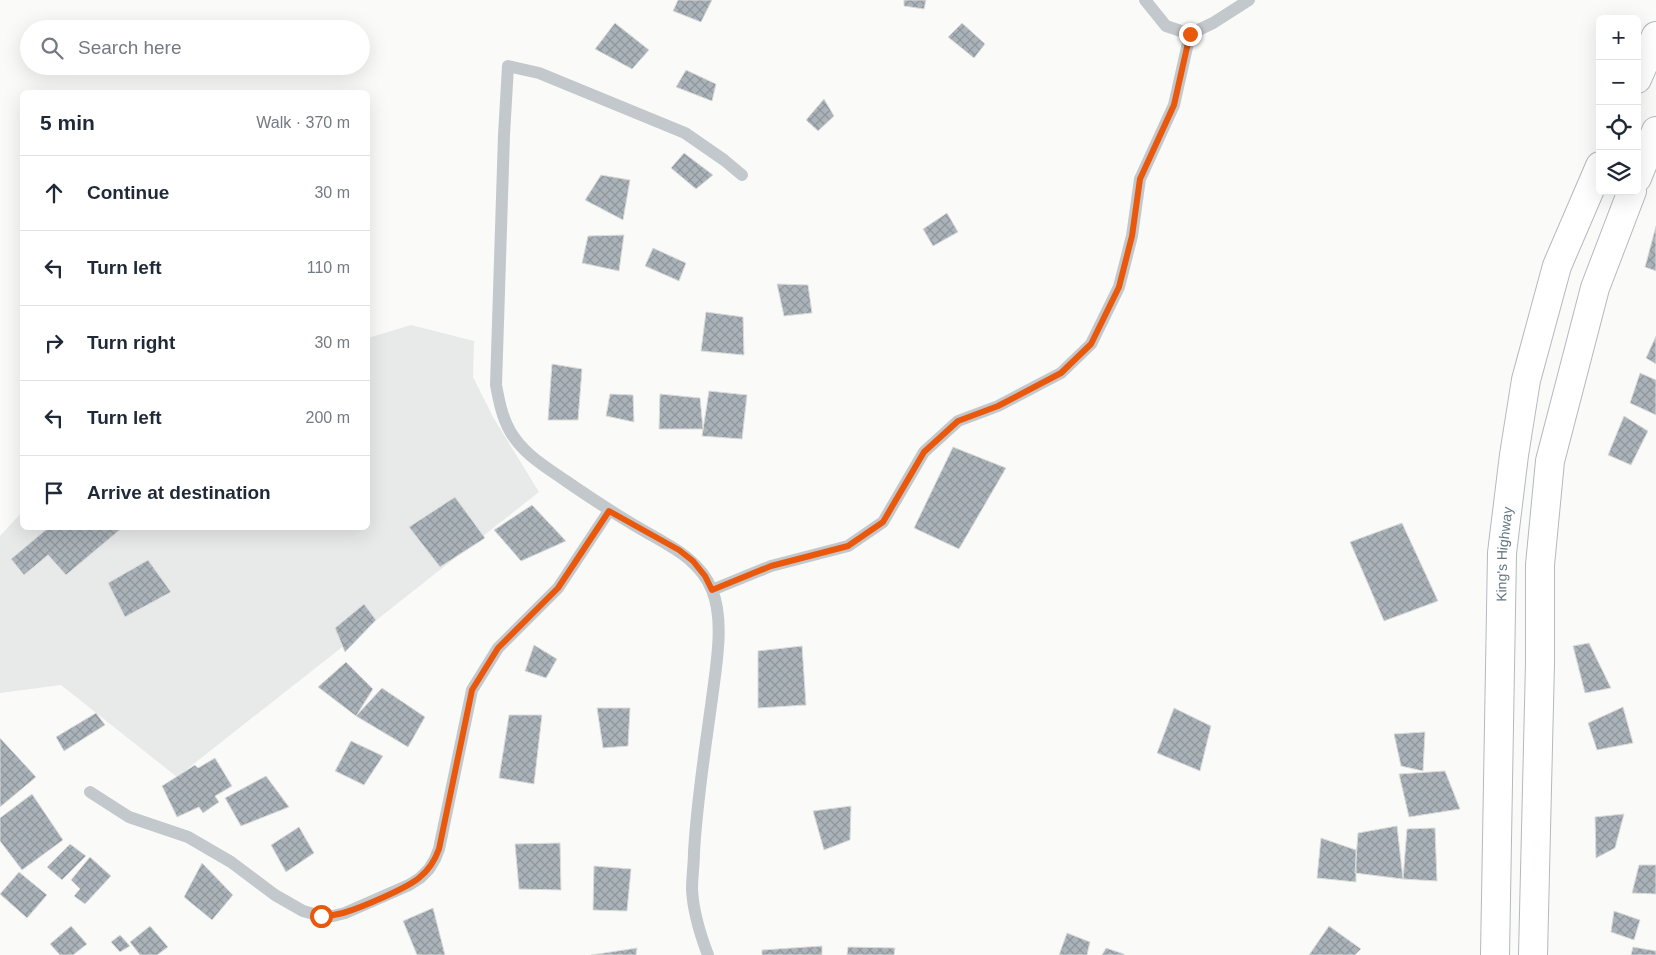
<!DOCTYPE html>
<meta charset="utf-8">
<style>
:root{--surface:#fff;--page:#f6f6f7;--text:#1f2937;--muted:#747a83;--line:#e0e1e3}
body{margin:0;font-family:Helvetica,sans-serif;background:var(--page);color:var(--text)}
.controls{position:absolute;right:15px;top:15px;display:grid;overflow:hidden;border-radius:8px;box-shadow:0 5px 20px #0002}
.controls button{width:45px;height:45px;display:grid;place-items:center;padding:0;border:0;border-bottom:1px solid var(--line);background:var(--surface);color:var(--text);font:25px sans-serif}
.stop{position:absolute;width:15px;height:15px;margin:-11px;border:4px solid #ea580c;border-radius:50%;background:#fff}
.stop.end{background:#ea580c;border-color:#fff;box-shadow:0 1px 5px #0008}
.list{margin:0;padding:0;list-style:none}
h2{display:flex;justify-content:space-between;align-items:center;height:65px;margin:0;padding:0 20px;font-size:21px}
h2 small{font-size:16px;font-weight:400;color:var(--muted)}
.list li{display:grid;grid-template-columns:32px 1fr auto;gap:15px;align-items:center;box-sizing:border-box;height:75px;padding:0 20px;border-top:1px solid var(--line)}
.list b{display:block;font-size:19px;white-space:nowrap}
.list em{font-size:16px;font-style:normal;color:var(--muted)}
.icon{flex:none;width:28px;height:28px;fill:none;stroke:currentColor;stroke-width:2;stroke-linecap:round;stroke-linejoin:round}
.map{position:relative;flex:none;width:1656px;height:955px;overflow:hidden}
.search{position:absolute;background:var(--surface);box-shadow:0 5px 20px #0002;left:20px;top:20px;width:350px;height:55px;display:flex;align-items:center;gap:12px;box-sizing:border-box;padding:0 18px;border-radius:28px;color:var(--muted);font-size:19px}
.panel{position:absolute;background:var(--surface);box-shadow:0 5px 20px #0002;left:20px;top:90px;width:350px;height:440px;border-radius:8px}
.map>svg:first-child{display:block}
.built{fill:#e8e9e9}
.building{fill:url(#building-cross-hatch);stroke:#dcdcda}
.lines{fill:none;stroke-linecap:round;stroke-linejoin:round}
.highway-casing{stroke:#b4b9bd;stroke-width:30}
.lane{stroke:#c3c8cc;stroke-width:12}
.highway{stroke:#fff;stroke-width:28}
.route{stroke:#ea580c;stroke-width:6}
.labels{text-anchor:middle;stroke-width:5;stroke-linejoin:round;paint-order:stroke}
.street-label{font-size:14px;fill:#657683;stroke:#fff}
</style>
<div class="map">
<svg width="1656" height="955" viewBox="0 0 1656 955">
<defs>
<pattern id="building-cross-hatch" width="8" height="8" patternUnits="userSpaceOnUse" patternTransform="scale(1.25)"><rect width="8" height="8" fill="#aab3b9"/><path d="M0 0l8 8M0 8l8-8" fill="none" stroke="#8e969c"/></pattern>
</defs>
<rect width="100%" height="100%" fill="#fafaf8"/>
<path class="built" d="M411,325L474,341L473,377L493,417L539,492L177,777L61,685L0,693V536L22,512V528H368V338Z"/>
<path class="building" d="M678,0H712L701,22L673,11Z
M904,0H926L924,9L904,6Z
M615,23L649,50L632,69L595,49Z
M962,23L985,44L974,58L948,37Z
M686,70L716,84L712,101L676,87Z
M824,99L834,116L818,131L806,120Z
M684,153L713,175L696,189L671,168Z
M601,175L630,180L623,220L585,200Z
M947,213L958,232L933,246L923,229Z
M1656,226V271L1645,267Z
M624,235L619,271L582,263L588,236Z
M653,248L686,263L679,281L645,266Z
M777,284L808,285L812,313L784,316Z
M706,312L743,317L744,355L701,351Z
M1656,336V364L1646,358Z
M552,364L582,369L578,420H548Z
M1640,373L1656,380V415L1630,403Z
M709,391L747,395L742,439L702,436Z
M610,394L633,395L634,422L606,416Z
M660,394L700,398L703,429H659Z
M1624,416L1648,431L1631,465L1608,455Z
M953,447L1006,468L959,549L914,528Z
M455,497L485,538L440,567L409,527Z
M532,505L566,541L521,561L494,530Z
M1402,523L1438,601L1384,621L1350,542Z
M48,528H122L66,575L48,555L24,575L11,559Z
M148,560L171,592L125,617L108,583Z
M364,604L376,620L345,652L335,628Z
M1589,643L1611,688L1585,693L1573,646Z
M534,645L557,659L546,678L525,671Z
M802,646L806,705L758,708V651Z
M346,662L373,689L356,716L318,687Z
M382,688L425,717L408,747L356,716Z
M1623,707L1633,743L1597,750L1588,723Z
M597,708H630L628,746L603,748Z
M1174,708L1211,726L1200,771L1157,753Z
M96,713L105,725L64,751L56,737Z
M509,715H542L534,784L499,778Z
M1425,732L1423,771L1401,766L1394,734Z
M0,738L36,777L0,807Z
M351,741L383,756L364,785L335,771Z
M215,758L232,786L215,796L219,802L203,813L199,807L177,817L162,786L195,765L198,768Z
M1445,771L1460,809L1409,817L1399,774Z
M266,776L289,807L241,826L225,798Z
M32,794L63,840L22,870L0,841V818Z
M851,806L850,840L824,850L813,811Z
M1624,814L1615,848L1596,858L1595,817Z
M1397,826L1403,879L1355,873L1358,833Z
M299,827L314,853L286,872L271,845Z
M1435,828L1437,881L1403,879L1407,829Z
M1321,838L1356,850V882L1317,878Z
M560,843L561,890L519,889L515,844Z
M70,844L86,856L62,880L47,867Z
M90,857L111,876L85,904L74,896L80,889L71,880Z
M202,863L233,895L212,920L184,897Z
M1639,865H1656V894L1632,893Z
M594,866L631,869L627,911L593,910Z
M19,872L47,895L27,918L0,894Z
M433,908L445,955H417L403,921Z
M1614,911L1640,920L1634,940L1611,932Z
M71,926L87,944L73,955H60L50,944Z
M150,926L168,947L157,955H140L130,942Z
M1329,926L1361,949L1355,955H1309Z
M1067,933L1090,942L1087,955H1059Z
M120,935L130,946L120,952L111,942Z
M822,946V955H762V950Z
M848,947L895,948L894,955H847Z
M1633,947L1656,951V955H1631Z
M637,948L636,955H591Z
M1106,948L1124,954V955H1102Z"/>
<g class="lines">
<defs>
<g id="highway">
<path d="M1637,79L1656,36"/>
<path d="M1637,178L1656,131"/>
<path id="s1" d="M1495,955L1502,553L1514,455L1526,380L1557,266L1600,166"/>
<path d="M1533,955L1540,663V565L1550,461L1595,288L1632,191"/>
</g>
</defs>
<use href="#highway" class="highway-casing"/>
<path class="lane" d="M1145,0L1166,26L1190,34L1213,23L1249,0
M712,590L771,566L848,546L883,522L924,452L958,421L998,406L1061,373L1091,344L1119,287L1132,236L1140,179L1174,105L1190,34
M90,792L129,817L188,837L231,862L275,895L303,911L321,916H333L345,913L409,885L420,878L429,869L435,859L439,849L472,690L498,648L558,588L609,511
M708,955C700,934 693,912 692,889C692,877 694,864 694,852C697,798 706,744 713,691C717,660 724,619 712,590C700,560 672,547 646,532C618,516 592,499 566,481C546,467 523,454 510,431C502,417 499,401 496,385L504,135L508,66L539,73L685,133L724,160L742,175"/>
<use href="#highway" class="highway"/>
</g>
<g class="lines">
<path class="route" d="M321,916C329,916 336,915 343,913C360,908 408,888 420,877C430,869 435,860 439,849L472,690L498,648L558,588L609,511L679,550L693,561L705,576L712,590L771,566L848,546L883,522L924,452L958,421L998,406L1061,373L1091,344L1119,287L1132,236L1140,179L1174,105L1190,34"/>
</g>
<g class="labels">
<g class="street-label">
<text dy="5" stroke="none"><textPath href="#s1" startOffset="401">King's Highway</textPath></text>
</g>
</g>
</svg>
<div class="controls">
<button>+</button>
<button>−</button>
<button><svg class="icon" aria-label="locate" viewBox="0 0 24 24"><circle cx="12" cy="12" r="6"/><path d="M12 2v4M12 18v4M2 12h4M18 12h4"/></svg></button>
<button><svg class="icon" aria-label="layers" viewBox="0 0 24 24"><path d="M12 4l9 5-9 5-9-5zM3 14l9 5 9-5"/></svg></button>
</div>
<div class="stop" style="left:321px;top:916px"></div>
<div class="stop end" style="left:1190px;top:34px"></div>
<div class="search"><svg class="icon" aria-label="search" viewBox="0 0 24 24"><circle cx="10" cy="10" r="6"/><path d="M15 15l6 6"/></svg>Search here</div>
<section class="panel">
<h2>5 min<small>Walk · 370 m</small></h2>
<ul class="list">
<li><svg class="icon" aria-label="ahead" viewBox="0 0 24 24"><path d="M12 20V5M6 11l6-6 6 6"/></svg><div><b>Continue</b></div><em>30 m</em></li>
<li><svg class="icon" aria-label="left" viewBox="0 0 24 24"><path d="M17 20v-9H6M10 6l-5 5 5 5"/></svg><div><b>Turn left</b></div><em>110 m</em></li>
<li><svg class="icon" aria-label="right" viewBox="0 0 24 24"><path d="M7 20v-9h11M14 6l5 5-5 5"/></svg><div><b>Turn right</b></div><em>30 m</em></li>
<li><svg class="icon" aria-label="left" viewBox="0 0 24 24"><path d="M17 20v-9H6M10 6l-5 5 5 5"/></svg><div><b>Turn left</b></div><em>200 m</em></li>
<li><svg class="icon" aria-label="arrive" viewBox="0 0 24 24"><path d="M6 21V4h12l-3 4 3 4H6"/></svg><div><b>Arrive at destination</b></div></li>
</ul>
</section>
</div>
